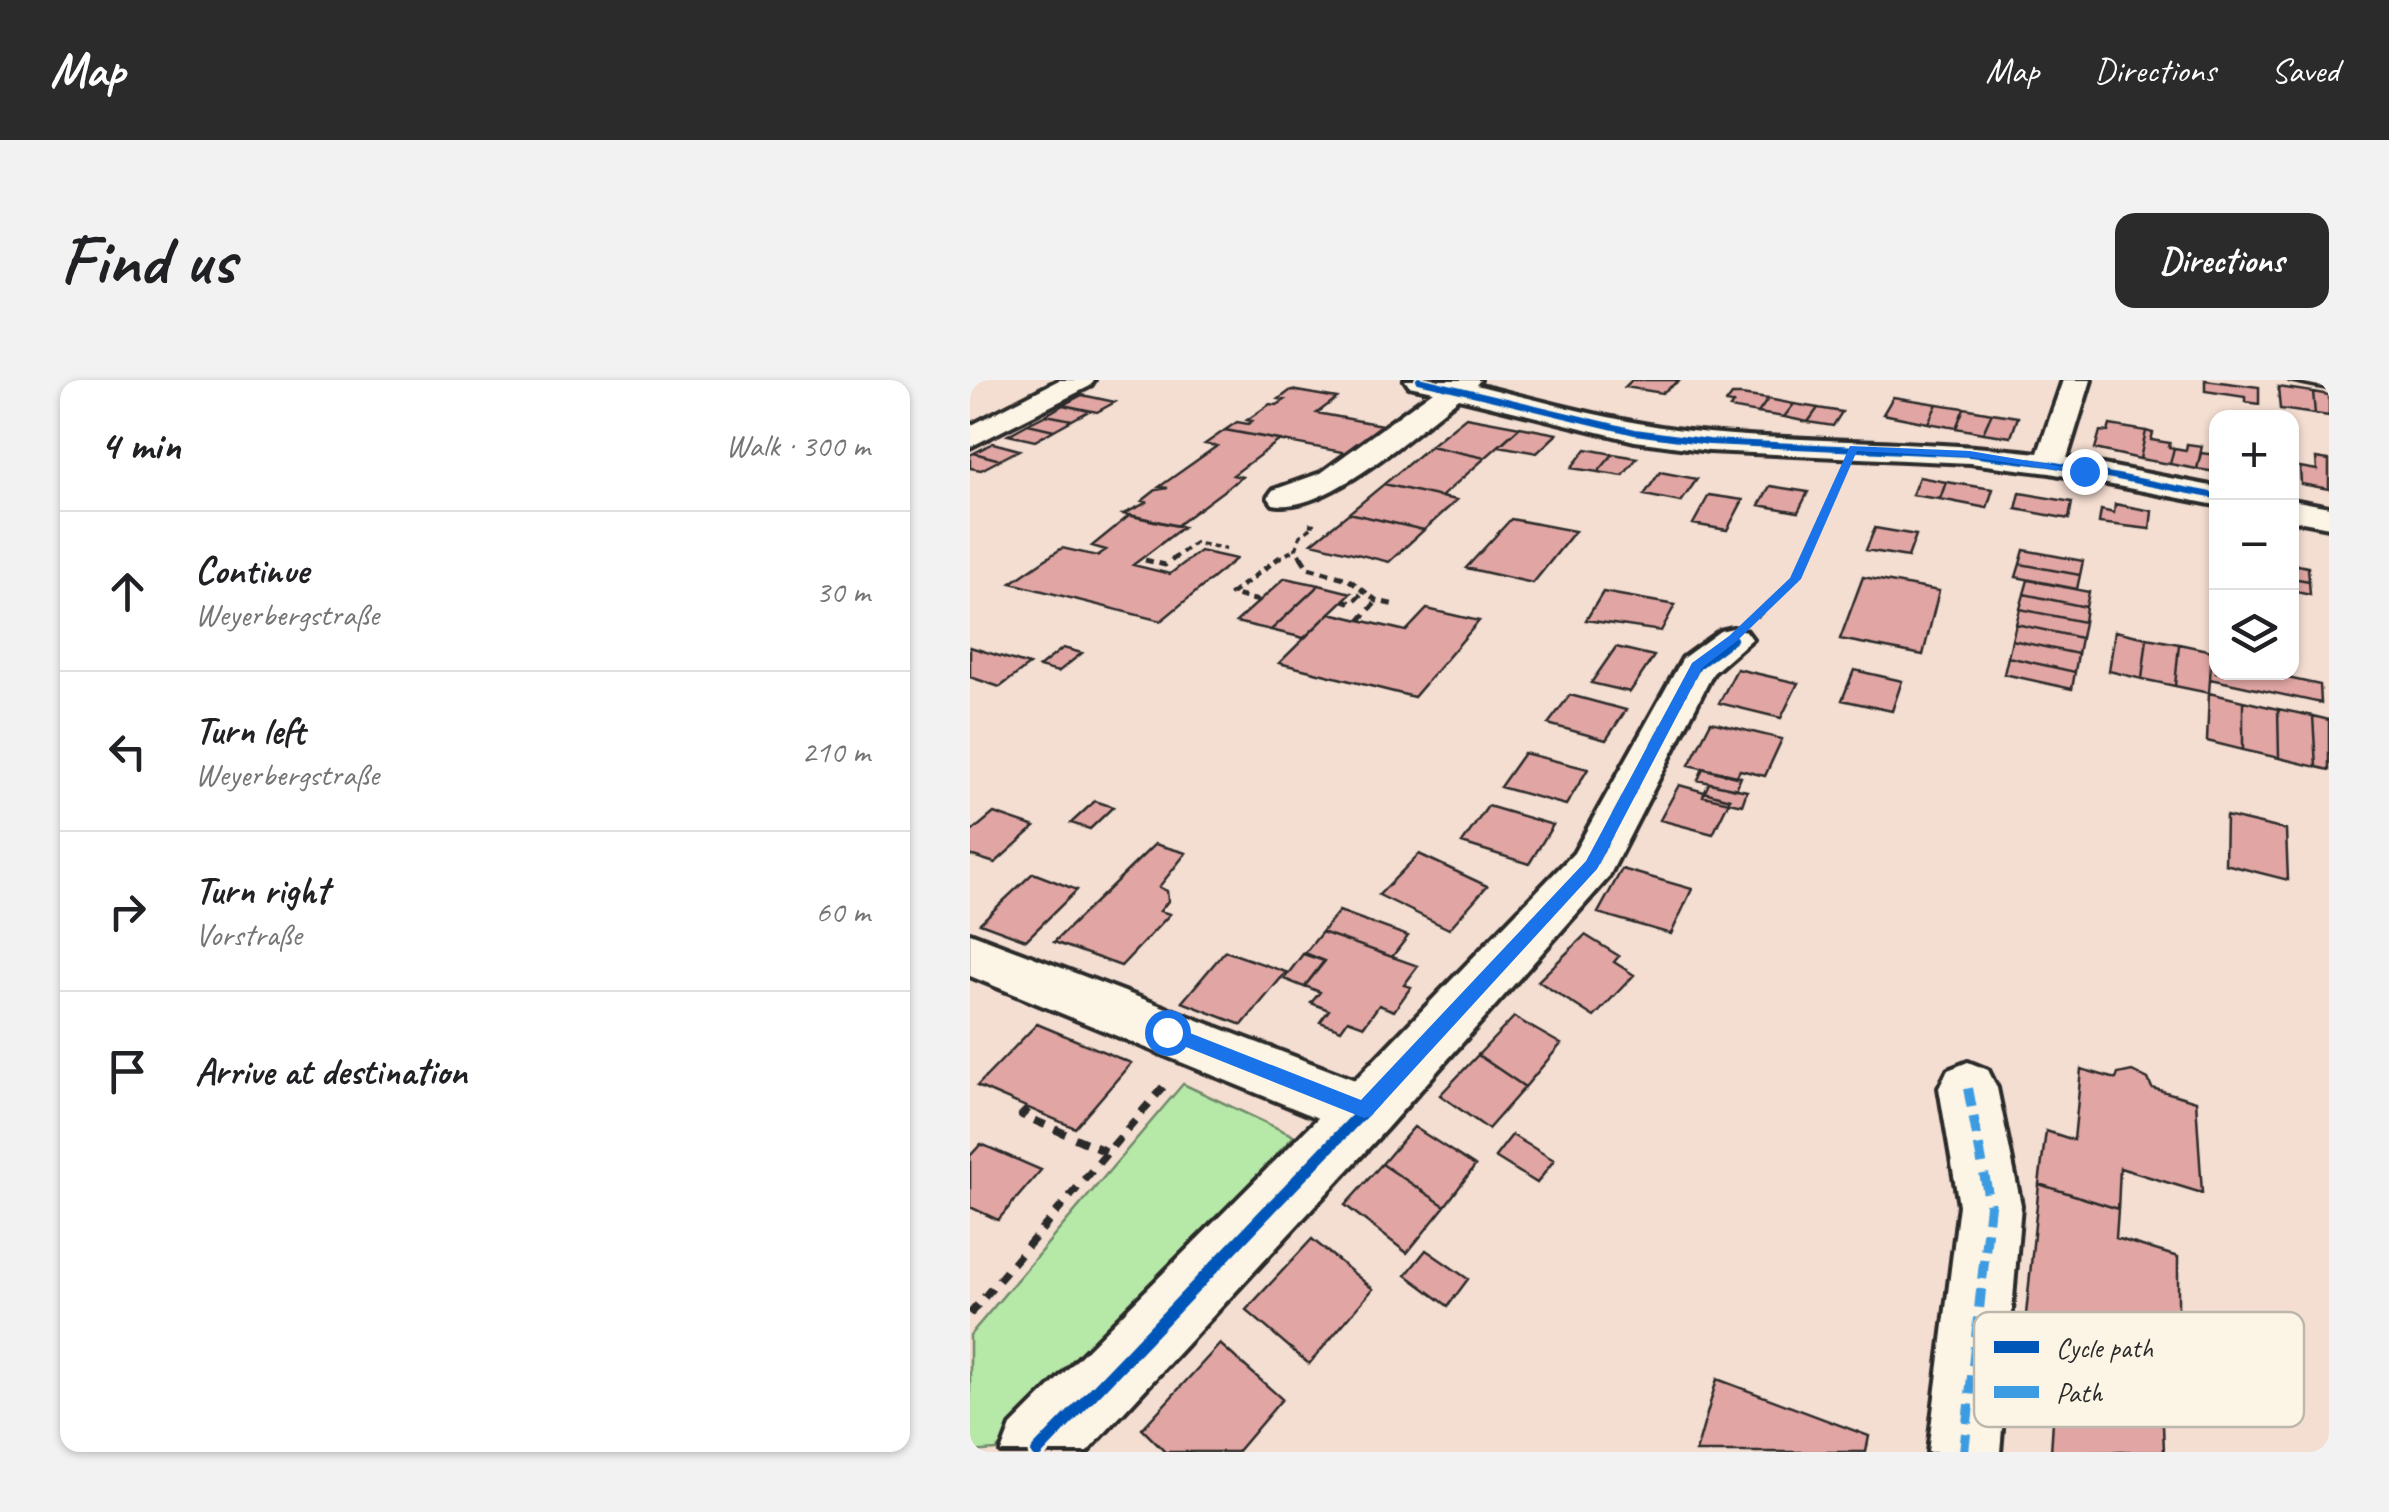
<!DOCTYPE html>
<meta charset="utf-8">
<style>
:root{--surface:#fff;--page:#f2f2f2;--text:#202124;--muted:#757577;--line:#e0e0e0;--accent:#2b2b2b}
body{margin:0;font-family:Caveat,sans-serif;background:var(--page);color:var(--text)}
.controls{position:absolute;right:30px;top:30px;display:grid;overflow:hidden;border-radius:20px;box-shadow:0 2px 8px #0004}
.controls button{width:90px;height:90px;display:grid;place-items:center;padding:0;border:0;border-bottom:2px solid var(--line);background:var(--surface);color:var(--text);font:50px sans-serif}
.stop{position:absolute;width:30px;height:30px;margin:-22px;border:8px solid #1a73e8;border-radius:50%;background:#fff}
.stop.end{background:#1a73e8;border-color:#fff;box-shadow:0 2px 10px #0008}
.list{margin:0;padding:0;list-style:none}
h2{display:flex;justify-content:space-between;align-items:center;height:130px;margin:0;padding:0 40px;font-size:42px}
h2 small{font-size:32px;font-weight:400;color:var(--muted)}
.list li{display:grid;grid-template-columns:65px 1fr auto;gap:30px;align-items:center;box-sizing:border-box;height:160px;padding:0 40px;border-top:2px solid var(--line)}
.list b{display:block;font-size:38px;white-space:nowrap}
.list p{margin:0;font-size:32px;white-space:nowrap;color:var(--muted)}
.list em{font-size:32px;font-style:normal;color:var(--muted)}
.icon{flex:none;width:55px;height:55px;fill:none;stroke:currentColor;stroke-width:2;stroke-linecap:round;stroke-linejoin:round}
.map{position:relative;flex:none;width:1359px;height:1072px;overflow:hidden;border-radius:20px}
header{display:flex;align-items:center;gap:60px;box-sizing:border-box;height:140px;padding:0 50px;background:var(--accent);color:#fff}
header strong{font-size:48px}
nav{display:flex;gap:55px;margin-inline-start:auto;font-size:35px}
.intro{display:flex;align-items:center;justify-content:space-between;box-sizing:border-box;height:240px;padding:0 60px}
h1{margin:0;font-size:70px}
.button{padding:25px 45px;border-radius:20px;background:var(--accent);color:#fff;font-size:35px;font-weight:700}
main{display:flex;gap:60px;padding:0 60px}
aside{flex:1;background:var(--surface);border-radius:20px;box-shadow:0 2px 8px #0004}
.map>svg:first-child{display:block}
.green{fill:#b6e8a8;stroke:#708a6a;stroke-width:2.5}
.building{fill:#e1a6a3;stroke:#2b2b2b;stroke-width:2.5}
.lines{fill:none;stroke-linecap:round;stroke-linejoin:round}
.lane-casing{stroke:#2b2b2b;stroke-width:7}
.street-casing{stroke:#2b2b2b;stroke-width:8}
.path-far2{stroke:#2b2b2b;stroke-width:4;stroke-dasharray:6 5;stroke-linecap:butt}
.path-far1{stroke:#2b2b2b;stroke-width:5;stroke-dasharray:8 6;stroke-linecap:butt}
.path{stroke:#2b2b2b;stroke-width:8;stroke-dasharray:12 10;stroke-linecap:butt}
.lane{fill:#fcf5e5;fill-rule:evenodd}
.street{fill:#fcf5e5;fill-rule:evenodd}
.quiet{stroke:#3d9ce1;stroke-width:10;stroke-dasharray:19 10;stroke-linecap:butt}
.cycleway-far3-casing{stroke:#fcf5e5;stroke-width:10}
.cycleway-far2-casing{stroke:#fcf5e5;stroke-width:12}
.cycleway-far1-casing{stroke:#fcf5e5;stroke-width:16}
.cycleway-casing{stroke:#fcf5e5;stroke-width:19}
.cycleway-far3{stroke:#0057b8;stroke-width:6}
.cycleway-far2{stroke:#0057b8;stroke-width:8}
.cycleway-far1{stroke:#0057b8;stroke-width:10}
.cycleway{stroke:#0057b8;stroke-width:12}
.route{fill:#1a73e8}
.key{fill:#fcf5e5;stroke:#bdb8ad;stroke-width:2.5}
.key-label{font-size:28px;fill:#2b2b2b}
</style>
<header>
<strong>Map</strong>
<nav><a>Map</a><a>Directions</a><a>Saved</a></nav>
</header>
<div class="intro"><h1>Find us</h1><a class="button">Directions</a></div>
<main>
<aside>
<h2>4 min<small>Walk · 300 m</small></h2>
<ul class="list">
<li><svg class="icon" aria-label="ahead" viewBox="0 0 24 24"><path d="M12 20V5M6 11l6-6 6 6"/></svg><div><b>Continue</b><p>Weyerbergstraße</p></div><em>30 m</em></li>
<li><svg class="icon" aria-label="left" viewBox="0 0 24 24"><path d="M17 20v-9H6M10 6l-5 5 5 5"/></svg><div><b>Turn left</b><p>Weyerbergstraße</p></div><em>210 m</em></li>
<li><svg class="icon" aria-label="right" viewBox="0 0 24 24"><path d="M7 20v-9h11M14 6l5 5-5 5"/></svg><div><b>Turn right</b><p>Vorstraße</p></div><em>60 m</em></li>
<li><svg class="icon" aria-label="arrive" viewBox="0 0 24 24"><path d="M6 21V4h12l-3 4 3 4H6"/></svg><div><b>Arrive at destination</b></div></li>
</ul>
</aside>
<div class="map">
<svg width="1359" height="1072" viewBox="0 0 1359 1072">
<rect width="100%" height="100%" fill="#f4ddd1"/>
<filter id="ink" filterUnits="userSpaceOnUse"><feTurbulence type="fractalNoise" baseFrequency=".01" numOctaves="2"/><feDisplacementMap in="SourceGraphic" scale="20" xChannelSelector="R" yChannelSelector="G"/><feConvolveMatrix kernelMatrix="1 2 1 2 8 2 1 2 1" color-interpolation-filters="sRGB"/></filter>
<g filter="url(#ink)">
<path class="green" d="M213,704L324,756L26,1070L0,1072V955Z"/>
<path class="building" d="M662,0H710L692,13L655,7Z
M1235,0L1289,7V24L1275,22V17L1235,11Z
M1308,7L1343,12L1345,34L1310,29Z
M321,10L367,18L347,33L412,45L377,73L255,50L267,42L278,44L282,41L277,40L300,24L307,25L315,20L309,19Z
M1343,12L1359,15V36L1345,34Z
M112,15L145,22L127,32L93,25Z
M762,15H771L798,19L788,33L760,28L763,24L756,23Z
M923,17L967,24L958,43L913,34Z
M798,19L824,24L814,37L788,33Z
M824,24L848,28L838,42L814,37Z
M967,24L994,28L986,48L958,43Z
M93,25L119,31L102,40L76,35Z
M848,28L872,32L863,46L838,42Z
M994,28L1022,33L1013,53L986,48Z
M1022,33L1048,37L1041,57L1013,53Z
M76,35L102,40L84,50L58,44Z
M496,37L550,47L515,78L460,66Z
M58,44L84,50L65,61L38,55Z
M1140,45L1176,51L1170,79L1125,69L1130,51L1138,52Z
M550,47L587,54L567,73L529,66Z
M255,50L310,60L263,95L272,97L206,146L153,134L172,125L176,122L172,121L186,110L198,108L189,107L247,66L235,64Z
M1176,51L1183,53L1181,60L1200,63L1199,67L1204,68L1200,84L1170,79Z
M23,63L49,70L30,80L4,73Z
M1217,64L1232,66L1227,89L1200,84L1204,68L1216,70Z
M460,66L515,78L471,117L414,104Z
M616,69L643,74L628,92L601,88Z
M4,73L30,80L11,90L0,88V75Z
M1231,73L1246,75V92L1227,89Z
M643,74L667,78L653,96L628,92Z
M1346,78L1359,80V109L1331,104L1330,87L1347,90Z
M690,92L727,99L711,122L674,115Z
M949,97L976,102L970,119L942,115Z
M976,102L1023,109L1017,128L970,119Z
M414,104L471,117L487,120L454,150L379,133Z
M800,106L838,112L828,132L789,125Z
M1050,113L1102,122L1099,139L1046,129Z
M739,115L773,120L757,150L723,144Z
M1145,124L1182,131L1180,149L1129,143L1131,130L1144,133Z
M379,133L454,150L419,182L342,163Z
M160,135L213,147L163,185L200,194L230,171L266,179L191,241L41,203L92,168L127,176L136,170L122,166Z
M541,139L605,151L563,203L496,188Z
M905,148L946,155L938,177L896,170Z
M1054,170L1113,181L1110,195L1050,184Z
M1050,184L1110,195L1107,209L1046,197Z
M1322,184L1338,187L1339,201L1322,198Z
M893,197L969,211L953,275L870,259Z
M315,198L349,205L301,250L266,242Z
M1322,198L1339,201L1340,215L1322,211Z
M1058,200L1119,212L1116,227L1054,214Z
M349,205L381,213L334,258L301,250Z
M633,212L705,225L691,251L616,240Z
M1054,214L1116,227L1114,242L1050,229Z
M457,229L509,241L444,317L309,283L360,233L436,251Z
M1050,229L1114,242L1111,258L1046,244Z
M1046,244L1111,258L1108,274L1042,260Z
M1145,251L1177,258L1172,299L1139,291Z
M1177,258L1209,264L1205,306L1172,299Z
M1042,260L1108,274L1105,292L1038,277Z
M1209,264L1242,271L1239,313L1205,306Z
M0,267L59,285L30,307L0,297Z
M646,267L684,276L660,312L621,303Z
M93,268L112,273L88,292L69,287Z
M1038,277L1105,292L1102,309L1034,294Z
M1241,282L1246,283V292H1290L1350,305L1351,323L1240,299Z
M767,289L828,303L811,338L749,323Z
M884,290L932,301L922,331L872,320Z
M1239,313L1273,321V370L1237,361Z
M600,315L656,330L636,360L578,344Z
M1273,321L1308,329L1309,378L1273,370Z
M1308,329L1343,336L1346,387L1309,378Z
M1343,336L1359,340V390L1346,387Z
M741,342L812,359L795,396L770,390L766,397L719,385Z
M554,373L618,389L596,425L530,407Z
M733,388L771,397L766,409L728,400Z
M739,403L777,411L772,425L733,416Z
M709,405L760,419L743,454L690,440Z
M125,421L143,427L120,449L101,443Z
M518,426L583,445L559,484L492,463Z
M24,433L65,447L25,483L0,475V453Z
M1256,436L1316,450L1318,500L1255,484Z
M185,464L216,473L189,507L197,511L198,521L190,531L200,534L151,586L84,562Z
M449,474L517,506L479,549L409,515Z
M652,489L722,509L701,554L628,533Z
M63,493L107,510L56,560L10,543Z
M369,531L438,556L422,577L352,552Z
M352,552L448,586L434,605L441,607L424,631L409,625L394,646L378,640L371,650L350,642L359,630L341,623L350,612L335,606L355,581L335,573Z
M615,555L649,576L644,582L664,595L624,637L568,601Z
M255,571L316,592L272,645L212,622Z
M333,574L354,581L334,607L314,599Z
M544,637L591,664L555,707L508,675Z
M67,644L161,683L105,748L7,706Z
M508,675L555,707L518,749L470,715Z
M1111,689L1146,699L1148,694L1162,691L1178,699L1182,708L1226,721L1232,813L1150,788L1148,829L1069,804L1076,751L1104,760Z
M444,747L505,786L475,826L412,784Z
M542,755L584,780L567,803L525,777Z
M11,764L71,790L28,840L0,827V776Z
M412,784L475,826L437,873L375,825Z
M1069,804L1148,829L1146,858L1208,877V986L1056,935Z
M342,859L403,909L339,984L276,930Z
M456,870L498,899L478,926L436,895Z
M250,964L312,1019L267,1072H195L172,1049Z
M747,999L899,1056L896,1072H726Z
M1085,1010L1193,1045L1194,1072H1081Z"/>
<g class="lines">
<defs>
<path id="lane" d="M1320,0H1359V8Z"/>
<path id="street" d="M89,0H124L120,6L0,67V46Z
M435,0H510L506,5C583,24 660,46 739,53C849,63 959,60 1068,73L1093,0H1121L1097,78L1246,107V125L1080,93L1000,83L739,71L665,61L489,18C449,49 354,136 303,124L298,117L303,110L351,93L463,11L439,6Z
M1322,120L1359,127V147L1322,140Z
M763,248L776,251L782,259L743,293L638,498L416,749L117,1072H31L41,1046L348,738L0,596V553L385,700L604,473L713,278L750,251Z
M998,682L1018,690L1027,708L1051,825L1030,1072H958L989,825L969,708L978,690Z"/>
</defs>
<use href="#lane" class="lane-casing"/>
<use href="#street" class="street-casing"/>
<path class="path-far2" d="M203,179L225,163L256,169
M307,179L326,169
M332,179L326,169L330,156L345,145L339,144
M835,179L871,96"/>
<path class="path-far1" d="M331,177L338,188L378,199L407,221L425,225
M175,180L195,185L206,177
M373,220L382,223L394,211
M289,221L261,214L310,177
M786,237L826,199L836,177
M390,240L407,221"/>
<path class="path" d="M58,729L52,735L137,772
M0,934L199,700"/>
<use href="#lane" class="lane"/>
<use href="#street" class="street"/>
<path class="quiet" d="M994,1072L1020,825L998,708"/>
<defs>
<path id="cycleway-far3" d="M449,0L665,52L739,62L1000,74L1080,84L1246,116"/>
<path id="cycleway-far2" d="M663,407L727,286L763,259"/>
<path id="cycleway-far1" d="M424,699L621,485L664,405"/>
<path id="cycleway" d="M67,1072L426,697"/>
</defs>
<use href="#cycleway-far3" class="cycleway-far3-casing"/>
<use href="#cycleway-far2" class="cycleway-far2-casing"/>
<use href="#cycleway-far1" class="cycleway-far1-casing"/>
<use href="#cycleway" class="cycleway-casing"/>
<use href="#cycleway-far3" class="cycleway-far3"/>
<use href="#cycleway-far2" class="cycleway-far2"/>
<use href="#cycleway-far1" class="cycleway-far1"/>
<use href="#cycleway" class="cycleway"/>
</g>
</g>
<path class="route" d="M880,66L1000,71L1119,91L1114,94L1000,77L887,71L831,199L767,261L732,288L627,489L401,736L394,738L191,657L188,652L197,644L391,720L616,481L722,283L759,256L820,198Z"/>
<rect x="1004" y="932" width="330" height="115" rx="15" class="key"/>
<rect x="1024" y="961" width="45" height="12" fill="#0057b8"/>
<rect x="1024" y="1006" width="45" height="12" fill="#3d9ce1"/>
<g class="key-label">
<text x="1086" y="977">Cycle path</text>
<text x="1086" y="1022">Path</text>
</g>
</svg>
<div class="controls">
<button>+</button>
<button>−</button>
<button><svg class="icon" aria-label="layers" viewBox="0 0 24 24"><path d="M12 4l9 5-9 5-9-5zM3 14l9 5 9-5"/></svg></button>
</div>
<div class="stop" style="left:197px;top:652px"></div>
<div class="stop end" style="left:1114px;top:91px"></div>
</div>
</main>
